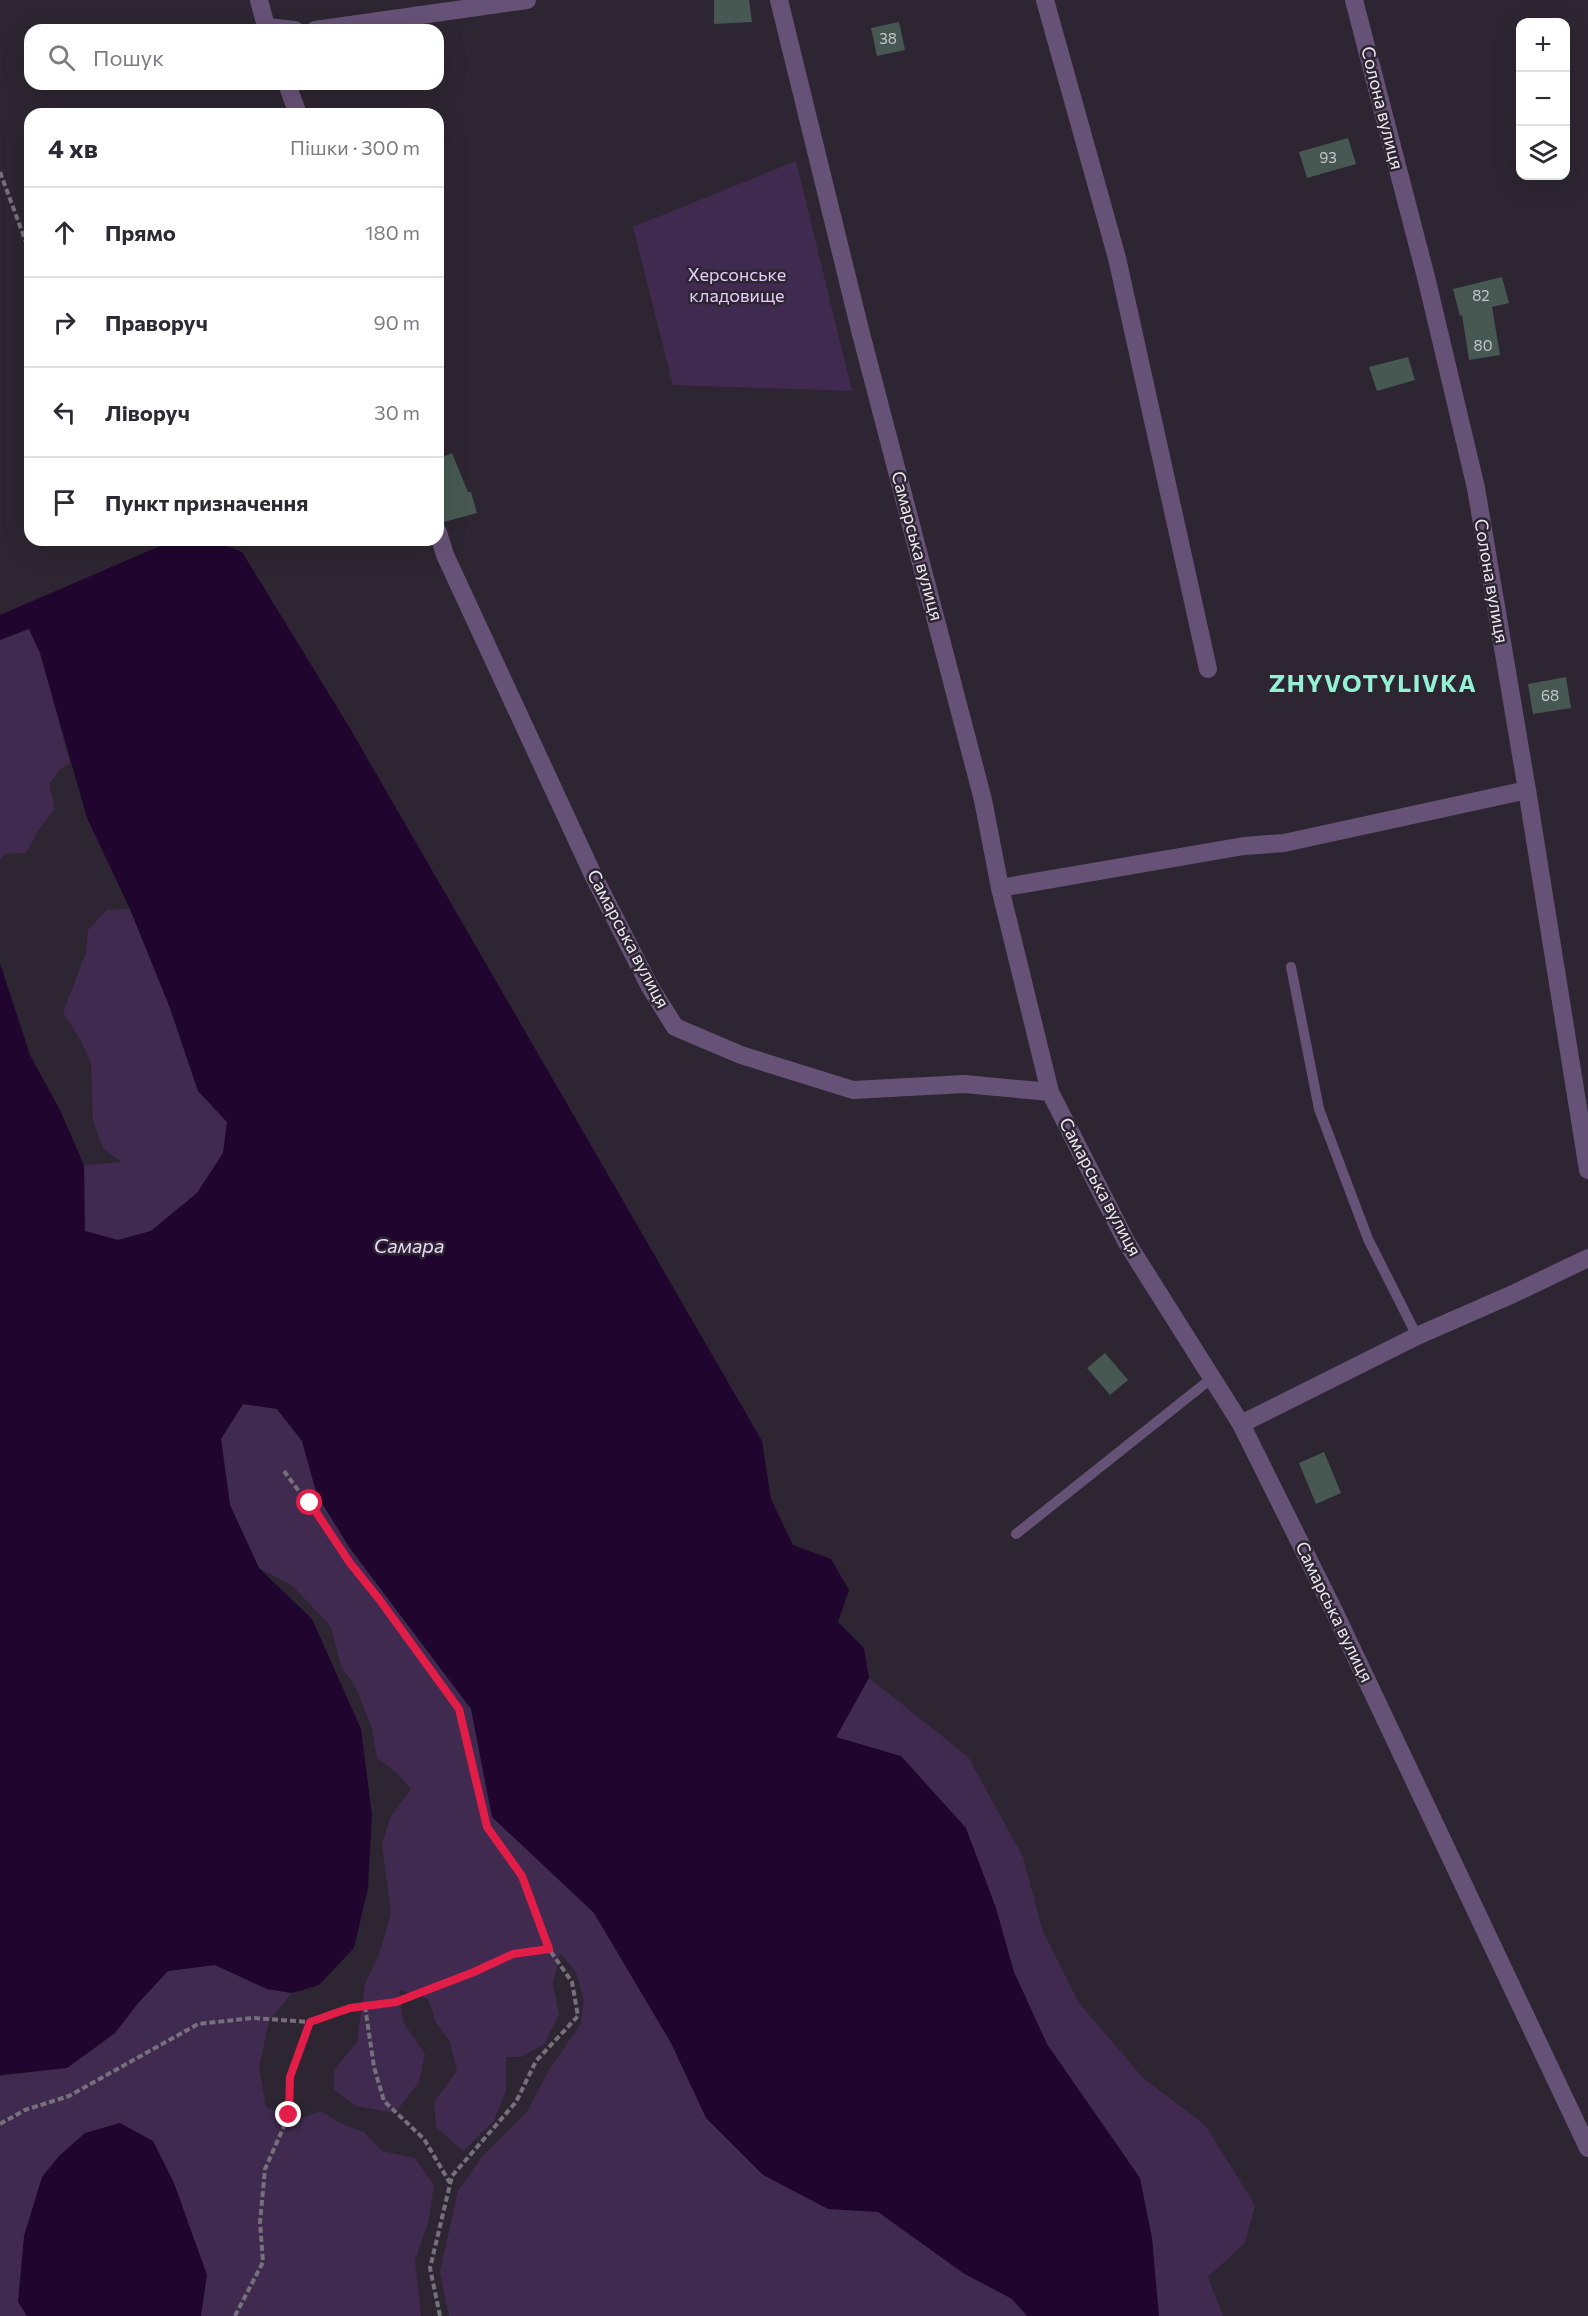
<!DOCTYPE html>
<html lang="uk">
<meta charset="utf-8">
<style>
:root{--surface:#fff;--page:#f2f2f3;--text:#2b2b33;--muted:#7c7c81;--line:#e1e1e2}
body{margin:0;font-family:Commissioner,sans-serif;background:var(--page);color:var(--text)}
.controls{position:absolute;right:18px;top:18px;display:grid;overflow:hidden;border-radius:12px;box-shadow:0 6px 24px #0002}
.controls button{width:54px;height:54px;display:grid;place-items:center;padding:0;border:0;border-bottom:2px solid var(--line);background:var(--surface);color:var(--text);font:30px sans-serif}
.stop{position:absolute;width:18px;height:18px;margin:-14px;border:4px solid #e11d48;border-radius:50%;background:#fff}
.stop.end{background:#e11d48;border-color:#fff;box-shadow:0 2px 6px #0008}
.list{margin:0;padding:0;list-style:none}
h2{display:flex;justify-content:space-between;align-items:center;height:78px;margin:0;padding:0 24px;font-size:26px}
h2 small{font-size:20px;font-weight:400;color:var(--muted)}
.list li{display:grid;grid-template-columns:39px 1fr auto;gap:18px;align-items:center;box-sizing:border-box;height:90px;padding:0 24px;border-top:2px solid var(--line)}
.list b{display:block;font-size:22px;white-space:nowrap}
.list em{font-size:20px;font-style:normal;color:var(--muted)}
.icon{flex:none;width:33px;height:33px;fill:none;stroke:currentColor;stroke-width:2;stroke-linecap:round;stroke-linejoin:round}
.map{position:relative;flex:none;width:1588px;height:2316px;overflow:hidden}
.search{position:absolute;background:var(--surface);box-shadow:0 6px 24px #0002;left:24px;top:24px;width:420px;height:66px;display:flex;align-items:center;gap:15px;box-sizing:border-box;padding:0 21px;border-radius:18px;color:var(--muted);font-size:22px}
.panel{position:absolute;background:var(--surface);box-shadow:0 6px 24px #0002;left:24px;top:108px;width:420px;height:438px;border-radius:18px}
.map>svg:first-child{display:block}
.green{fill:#412a50}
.water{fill:#20052f}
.building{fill:#465851}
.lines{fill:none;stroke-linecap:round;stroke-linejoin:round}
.path{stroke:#76707b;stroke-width:4;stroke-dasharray:6 3;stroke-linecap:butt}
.lane{stroke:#675277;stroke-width:10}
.street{stroke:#675277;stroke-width:18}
.route{stroke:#e11d48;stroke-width:8}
.labels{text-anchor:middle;stroke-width:5;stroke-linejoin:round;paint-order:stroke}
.number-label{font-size:15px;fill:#c4c5c9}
.street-label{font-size:18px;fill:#eee9f1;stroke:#2d2632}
.park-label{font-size:18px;fill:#e6ccf9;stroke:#2d2632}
.water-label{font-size:20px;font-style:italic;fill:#e9d7f6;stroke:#2d2632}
.district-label{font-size:24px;font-weight:bold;letter-spacing:1.5px;fill:#94f2d4;stroke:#2d2632}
</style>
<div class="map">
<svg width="1588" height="2316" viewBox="0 0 1588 2316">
<rect width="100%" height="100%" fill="#2d2632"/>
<path class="green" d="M796,161L852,391L673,385L633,227Z
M29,628L40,653L70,763L59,770L49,784L55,809L40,828L26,853L5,854L0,860V640Z
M130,909L170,1008L198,1091L227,1122L223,1153L197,1193L151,1231L118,1240L84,1231V1165L122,1162L103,1148L93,1121L91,1063L81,1041L63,1012L86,953L88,930L107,910Z
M243,1404L277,1409L302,1441L317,1495L349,1547L471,1709L492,1817L836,1737L869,1678L968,1757L1023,1857L1042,1929L1079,2003L1143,2078L1205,2125L1255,2205L1245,2243L1208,2277L1223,2316H449L440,2272L458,2191L481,2158L527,2112L549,2070L580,2025L584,2001L576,1972L560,1953L553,1983L559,2015L544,2044L521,2057H506V2090L494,2121L463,2151L436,2127L434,2102L457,2071L450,2042L436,2023L428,1999L399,1990L403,2022L425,2054L419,2082L395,2113L356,2106L334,2090V2070L357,2042L365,1984L381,1949L391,1913L382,1844L390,1818L411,1789L398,1774L377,1758L372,1728L356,1688L341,1666L331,1627L293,1586L259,1568L230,1505L221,1439Z
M215,1965L266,1989L292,1993L269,2021L259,2068L266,2107L296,2120L320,2111L342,2124L364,2132L382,2151L415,2158L434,2185L429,2220L415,2261L421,2316H0V2076L67,2068L115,2033L139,2002L168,1971Z"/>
<path class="water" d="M174,540H212L242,552L348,725L762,1441L771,1499L793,1545L831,1559L849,1590L838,1622L864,1648L869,1678L836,1737L901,1756L966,1828L996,1908L1014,1972L1047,2044L1140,2178L1152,2238L1159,2316H1027L1012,2299L963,2273L878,2212L828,2209L763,2175L706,2118L671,2043L594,1913L492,1817L471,1709L349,1547L317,1495L302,1441L277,1409L243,1404L221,1439L230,1505L259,1568L312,1619L361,1729L372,1815L368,1888L354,1948L319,1985L292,1993L267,1989L215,1965L168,1971L139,2002L115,2033L67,2068L0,2075V963L30,1055L60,1110L84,1165L85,1231L118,1240L151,1231L197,1193L223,1153L227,1122L198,1091L170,1008L130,909L87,818L40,653L29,629L0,640V615Z
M120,2123L153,2141L174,2183L207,2275L201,2316H27L18,2302L24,2236L42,2177L59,2156L85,2133Z"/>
<path class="building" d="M714,0H749L752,22L714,24Z
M899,22L905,50L877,56L871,28Z
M1348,138L1356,164L1307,178L1299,152Z
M1502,277L1509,303L1492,307L1500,355L1469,360L1462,315L1460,316L1453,289Z
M1408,357L1415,380L1377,391L1369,367Z
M452,453L468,492H471L477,513L444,522L438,501V459Z
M1566,677L1571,708L1533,714L1528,684Z
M1105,1353L1128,1380L1110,1395L1087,1368Z
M1324,1452L1341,1493L1316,1504L1299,1463Z"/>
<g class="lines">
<path class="path" d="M0,172L30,253
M284,1471L459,1709L487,1827L522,1876L549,1949L572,1982L578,2016L536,2061L516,2102L452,2176L430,2268L440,2316
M365,2006L374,2067L384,2101L424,2139L450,2183
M0,2124L25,2110L69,2096L198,2024L253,2018L310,2022
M235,2316L263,2262L260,2222L265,2169L289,2115L290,2077L310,2022L350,2008L396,2002L474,1972L513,1954L549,1949"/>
<path class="lane" d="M1291,967L1319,1109L1368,1239L1417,1336
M1016,1534L1212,1378"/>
<path class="street" d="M259,0L267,30
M779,0L860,330L983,800L1000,888L1050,1092L1127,1243L1241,1424L1334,1611L1588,2148
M1045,0L1117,258L1208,669
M1354,0L1427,281L1476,488L1527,790L1588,1170
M266,27L295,30
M315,30L527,0
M287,84L298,114
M438,532L445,555L594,877L650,987L675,1027L741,1055L853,1090L964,1084L1050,1092
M1000,888L1244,846L1284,843L1527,790
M1241,1424L1417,1336L1513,1294L1588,1258"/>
</g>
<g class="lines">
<path class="route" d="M289,2115L290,2077L310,2022L350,2008L396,2002L474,1972L513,1954L549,1949L522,1876L487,1827L459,1709L379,1599L350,1563L310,1503"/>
</g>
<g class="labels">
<g class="number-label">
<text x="888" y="44">38</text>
<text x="1328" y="163">93</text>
<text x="1481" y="301">82</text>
<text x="1483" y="351">80</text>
<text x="1550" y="701">68</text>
</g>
<g class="street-label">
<text transform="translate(1382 108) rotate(76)" y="6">Солона вулиця</text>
<text transform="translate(917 546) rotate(75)" y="6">Самарська вулиця</text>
<text transform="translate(1491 581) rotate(80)" y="6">Солона вулиця</text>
<text transform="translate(628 939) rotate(62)" y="6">Самарська вулиця</text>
<text transform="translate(1100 1187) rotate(62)" y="6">Самарська вулиця</text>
<text transform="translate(1334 1612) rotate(64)" y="6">Самарська вулиця</text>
</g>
<g class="park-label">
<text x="737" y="281">Херсонське<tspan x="737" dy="21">кладовище</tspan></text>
</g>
<g class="water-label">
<text x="409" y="1253">Самара</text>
</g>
<g class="district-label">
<text x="1373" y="692">ZHYVOTYLIVKA</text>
</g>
</g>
</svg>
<div class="controls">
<button>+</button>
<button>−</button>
<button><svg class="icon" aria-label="layers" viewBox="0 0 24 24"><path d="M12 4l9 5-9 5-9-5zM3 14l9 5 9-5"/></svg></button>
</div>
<div class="stop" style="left:310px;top:1503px"></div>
<div class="stop end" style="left:289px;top:2115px"></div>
<div class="search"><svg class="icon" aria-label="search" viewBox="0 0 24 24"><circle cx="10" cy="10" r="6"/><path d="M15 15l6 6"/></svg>Пошук</div>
<section class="panel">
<h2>4 хв<small>Пішки · 300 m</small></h2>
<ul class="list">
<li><svg class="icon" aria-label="ahead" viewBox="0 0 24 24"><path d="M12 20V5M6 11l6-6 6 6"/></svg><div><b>Прямо</b></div><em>180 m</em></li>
<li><svg class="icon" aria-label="right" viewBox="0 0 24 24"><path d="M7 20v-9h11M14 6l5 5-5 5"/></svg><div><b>Праворуч</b></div><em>90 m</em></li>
<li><svg class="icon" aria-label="left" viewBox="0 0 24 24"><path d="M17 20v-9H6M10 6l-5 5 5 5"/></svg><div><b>Ліворуч</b></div><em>30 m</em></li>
<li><svg class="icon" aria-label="arrive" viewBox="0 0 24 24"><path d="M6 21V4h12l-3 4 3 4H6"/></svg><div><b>Пункт призначення</b></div></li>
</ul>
</section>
</div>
